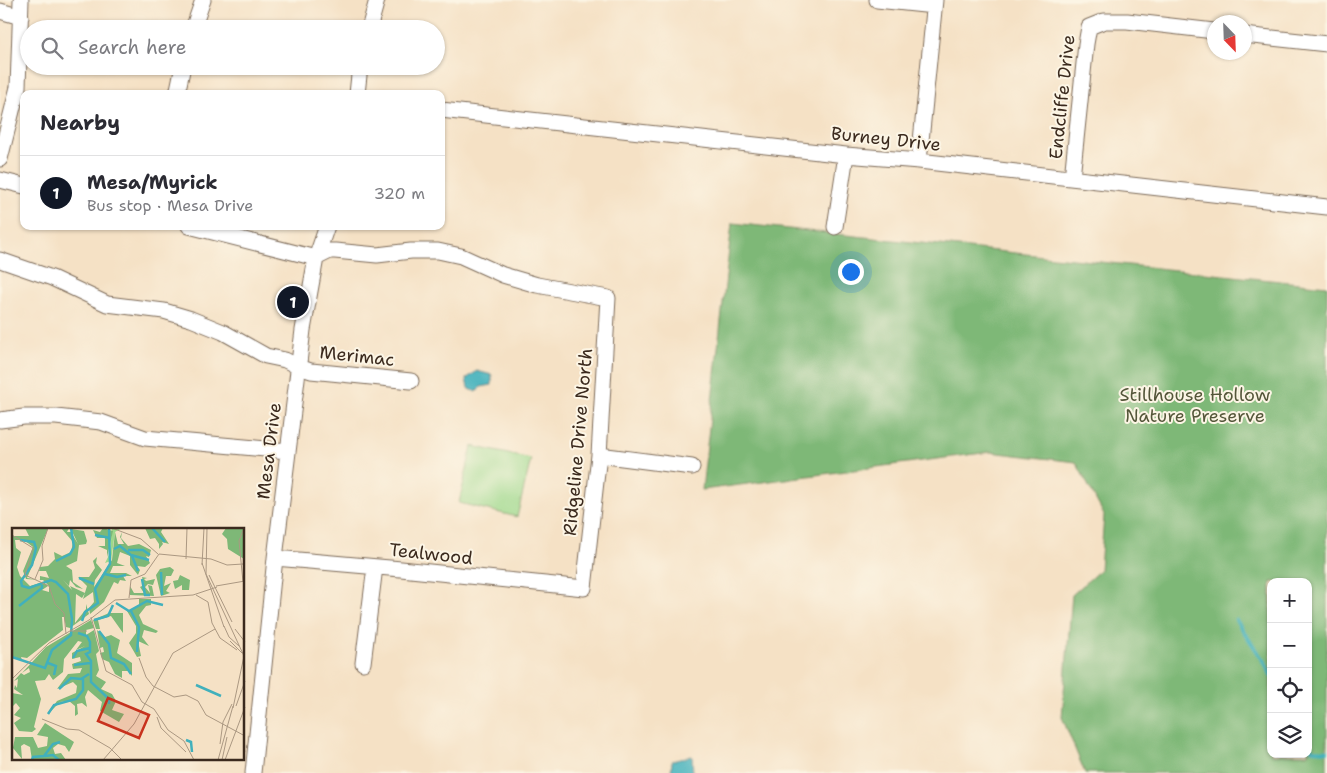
<!DOCTYPE html>
<meta charset="utf-8">
<style>
:root{--surface:#fff;--page:#f7f7f7;--text:#2b2b33;--muted:#7c7c81;--line:#e1e1e2;--accent:#111827}
body{margin:0;font-family:"Shantell Sans",sans-serif;background:var(--page);color:var(--text)}
.controls{position:absolute;right:15px;bottom:15px;display:grid;overflow:hidden;border-radius:10px;box-shadow:0 1px 4px #0004}
.controls button{width:45px;height:45px;display:grid;place-items:center;padding:0;border:0;border-bottom:1px solid var(--line);background:var(--surface);color:var(--text);font:25px sans-serif}
.compass{position:absolute;left:1207px;top:15px;width:45px;height:45px;border-radius:50%;background:var(--surface);box-shadow:0 1px 4px #0004;rotate:157deg}
.you{position:absolute;left:850px;top:271px;width:18px;height:18px;margin:-12px;border:4px solid #fff;border-radius:50%;background:#1a73e8;box-shadow:0 0 0 8px #1a73e833}
.badge{display:grid;place-items:center;width:32px;height:32px;border-radius:50%;background:var(--accent);color:#fff;font-size:16px;font-weight:700}
.pin{position:absolute;translate:-50% -50%;border:2px solid #fff;box-shadow:0 1px 5px #0006}
.list{margin:0;padding:0;list-style:none}
h2{display:flex;justify-content:space-between;align-items:center;height:65px;margin:0;padding:0 20px;font-size:21px}
h2 small{font-size:16px;font-weight:400;color:var(--muted)}
.list li{display:grid;grid-template-columns:32px 1fr auto;gap:15px;align-items:center;box-sizing:border-box;height:75px;padding:0 20px;border-top:1px solid var(--line)}
.list b{display:block;font-size:19px;white-space:nowrap}
.list p{margin:0;font-size:16px;white-space:nowrap;color:var(--muted)}
.list em{font-size:16px;font-style:normal;color:var(--muted)}
.icon{flex:none;width:28px;height:28px;fill:none;stroke:currentColor;stroke-width:2;stroke-linecap:round;stroke-linejoin:round}
.map{position:relative;flex:none;width:1327px;height:773px;overflow:hidden}
.search{position:absolute;background:var(--surface);box-shadow:0 1px 4px #0004;left:20px;top:20px;width:425px;height:55px;display:flex;align-items:center;gap:12px;box-sizing:border-box;padding:0 18px;border-radius:28px;color:var(--muted);font-size:19px}
.panel{position:absolute;background:var(--surface);box-shadow:0 1px 4px #0004;left:20px;top:90px;width:425px;height:140px;border-radius:10px}
.map>svg:first-child{display:block}
.green{fill:#9dd88b;stroke:#6c8154}
.forest{fill:#7eb877;stroke:#5c714a;fill-rule:evenodd}
.water{fill:#41b0bc;stroke:#3e6d6d}
.lines{fill:none;stroke-linecap:round;stroke-linejoin:round}
.stream{stroke:#41b0bc;stroke-width:4}
.minor-casing{stroke:#7c6a58;stroke-width:17}
.minor{stroke:#fff;stroke-width:15}
.labels{text-anchor:middle;stroke-width:4;stroke-linejoin:round;paint-order:stroke}
.street-label{font-size:18px;fill:#3b2a1e;stroke:#fcf5e5}
.park-label{font-size:18px;fill:#545639;stroke:#fcf5e5}
.inset-river{fill:none;stroke:#41b0bc;stroke-width:2.5}
.inset-road{fill:none;stroke:#ab9882;stroke-width:1}
.view{fill:#c8321e;fill-opacity:0.15;stroke:#c8321e;stroke-width:2.5}
.inset-edge{fill:none;stroke:#3b2a1e;stroke-width:2.5}
</style>
<div class="map">
<svg width="1327" height="773" viewBox="0 0 1327 773">
<rect width="100%" height="100%" fill="#fcf5e5"/>
<filter id="ink" filterUnits="userSpaceOnUse"><feTurbulence type="fractalNoise" baseFrequency=".02" numOctaves="2"/><feDisplacementMap in="SourceGraphic" scale="10" xChannelSelector="R" yChannelSelector="G"/><feConvolveMatrix kernelMatrix="1 2 1 2 8 2 1 2 1" color-interpolation-filters="sRGB"/></filter>
<filter id="wash" filterUnits="userSpaceOnUse"><feTurbulence type="fractalNoise" baseFrequency=".0096" numOctaves="4" result="noise"/><feDisplacementMap in="SourceGraphic" scale="20" xChannelSelector="R" yChannelSelector="G"/><feGaussianBlur stdDeviation="1.12" result="paint"/><feColorMatrix in="noise" values="0 0 0 0 0 0 0 0 0 0 0 0 0 0 0 0 0 1.4 0 .05"/><feComposite in="paint" operator="in"/></filter>
<g filter="url(#wash)">
<rect width="100%" height="100%" fill="#f5e1c5"/>
<path class="green" d="M472,446L531,459L517,517L459,503Z"/>
<path class="forest" d="M732,223L1327,286V773H1085L1062,717L1072,595L1100,570L1104,515L1076,462L990,452L702,490ZM1271,582H1308V754H1271Z"/>
<path class="water" d="M477,371L492,375V385L481,387L476,392L468,388L466,379Z
M692,756L693,773H671L672,761Z"/>
<g class="lines">
<path class="stream" d="M1236,620L1265,663L1271,676
M1308,745L1313,750L1327,751"/>
</g>
</g>
<g filter="url(#ink)">
<g class="lines">
<defs>
<path id="minor" d="M877,0L934,6
M0,11L21,17
M193,29L203,0
M369,29L377,0
M1244,35L1327,44
M177,94L183,66
M357,94L360,66
M441,110L846,155L919,161L1327,207
M0,159L18,87L21,0
M919,161L935,0
M1072,178L1086,44L1089,27L1104,21H1127L1214,31
M0,180L24,186
M189,226L316,258L330,251H335L377,255L411,251H438L461,256L503,275L537,285L608,298L599,455L584,588L401,569L275,558
M835,227L846,155
M0,260L52,278L107,304L164,311L191,319L223,332L266,356L285,360L299,367L311,371L411,381
M0,420L24,417H56L101,422L145,438L288,451
M599,455L692,467
M363,663L375,567
M253,773L275,558L303,330L316,258L327,226"/>
</defs>
<use href="#minor" class="minor-casing"/>
<use href="#minor" class="minor"/>
</g>
</g>
<g class="labels">
<g class="street-label">
<text transform="translate(1062 97) rotate(-84)" y="6">Endcliffe Drive</text>
<text transform="translate(886 139) rotate(6)" y="6">Burney Drive</text>
<text transform="translate(357 356) rotate(6)" y="6">Merimac</text>
<text transform="translate(578 442) rotate(-85)" y="6">Ridgeline Drive North</text>
<text transform="translate(269 451) rotate(-83)" y="6">Mesa Drive</text>
<text transform="translate(431 554) rotate(6)" y="6">Tealwood</text>
</g>
<g class="park-label">
<text x="1195" y="401">Stillhouse Hollow<tspan x="1195" dy="21">Nature Preserve</tspan></text>
</g>
</g>
<g transform="translate(12 528)">
<rect width="232" height="232" fill="#f5e1c5"/>
<path d="M100,0H110L103,4L99,33L93,35L98,25Z" fill="#9dd88b"/>
<path d="M13,0L36,1L15,50L28,52V48L37,50L34,43H27L28,39L36,38L43,31L42,24L50,28L59,24L61,14L49,0H57L55,4H59L66,16L59,1L72,3L75,13L74,16L67,17L65,33L54,38L60,42L61,54L71,61L64,59L58,52L57,58L51,52L60,62L58,58L73,65L70,70L64,66L63,95L74,81V76L77,86L58,100L54,99L52,89H50L51,102L15,130L9,129L10,132L0,128V8H17ZM3,12H12L21,19L11,43L14,51L31,52L37,58V64L30,62L36,58L31,54L18,58L8,48L5,39L9,24L4,20ZM91,0L101,3L95,29V22L86,18H93V10H85L81,2L88,4ZM133,0H151L149,4L157,16L150,14L151,16L147,21V16L143,10L138,11ZM214,0L232,1V31L216,21L215,11L210,6ZM103,4L106,16H112L108,9L110,4L109,10L116,18L127,16L139,22L137,29L134,28L138,35L133,39L125,38L128,42L126,47L118,37V28L108,24L105,35L113,38H101L98,45H114L120,48H111L114,53L108,52L106,56L102,54L92,74L78,86L77,80L82,74L81,64L71,71L75,58L66,49H77L83,40L81,33L85,29L84,35L90,42L83,52L82,59L100,32ZM158,39L162,42L159,48H154L152,58L159,55L154,63L158,65L149,68L144,47L148,41ZM168,47L178,52L177,62H170V57L163,61L161,53L166,52ZM130,49L135,50L132,51L134,53L143,51L141,57L136,56L133,59L138,65L136,57L140,58L142,68L118,67V58L122,65H132L128,59L132,57ZM127,71H139V77L134,78L127,87L131,96L146,103L144,105L132,102L130,109L137,118L126,113L129,128L125,129L117,115L124,105V98L115,83L127,78ZM97,85H111V105L99,88L86,92L88,101H84L81,92ZM79,92L82,100L74,102V116V107L82,102L87,123L84,126L87,142L84,148L94,154L89,161L100,166L104,173L100,182L112,186L107,194L88,183L90,174L76,162L73,169L75,179L70,175L65,176L66,186L63,188V178L57,173L48,174L36,186L45,173L64,165L65,158L61,154L45,161L56,146L68,145L70,140L61,141L60,136L69,133L68,129L60,131V125L73,118L64,122L70,114L66,113L52,131L51,144L41,152L37,146L33,152L23,153L29,171L22,199L24,201L20,204L7,203L2,195L9,190L2,187L8,180L4,175L0,179V165L11,167L2,161L3,157L5,160L6,151L2,153L9,145L12,147L18,144L17,140L10,145L34,119ZM85,102L93,109L99,107L108,112L105,125L120,135V148L116,143H110V150L103,146L97,134L90,131L88,125L92,124L91,119L88,120ZM33,195L62,214L57,224L53,218L46,216L41,220L43,226L49,225L54,232H20L18,219L12,216L9,218L10,231L1,220L3,209H21L26,220L35,218L36,209L25,207Z" fill="#7eb877" fill-rule="evenodd"/>
<path class="inset-river" d="M140,0L153,14M83,7L98,10M102,21L108,18L119,27L137,32M116,22H131L138,27M120,28L126,43M44,33L58,26L62,19L59,0M149,44L150,67M93,46L105,49L114,47M67,50L82,56M130,51L133,67H138M104,75L117,83L135,73L151,77M7,78L30,60V57M119,83L127,99L125,124M82,92L96,88L101,77M70,93L73,84L86,75L83,61L98,36L97,0M87,103L97,116L99,130L112,136L119,146M66,105L75,108L78,114V124L74,126L79,133V154L97,171V176M0,129L33,140L40,122L59,107L60,91L56,66L44,54L39,52L17,60L10,58L9,53L20,37L24,20L22,14L8,12M61,130L65,123L78,120M36,135L44,138L42,147M62,137L78,135M184,157L209,168M47,161L59,150L69,151L77,146M36,186L42,177L64,171L71,162V150M174,212L179,214L180,224M33,228L41,227L47,232M20,232L21,229L32,228L41,216L48,214"/>
<path class="inset-road" d="M100,0L129,11L146,26M195,0L194,46L232,128L221,180M0,7L21,20L13,47L37,58L43,76L52,85L54,106M174,31L175,0M190,35L212,99M190,37L192,0M197,47L220,94M23,51L31,32L30,18L36,0M231,54L227,13L232,0M204,58L233,53M184,67L196,74L200,95L208,110L225,122M117,70L119,52L133,46L147,26L199,31L215,37L231,36M79,89L94,143L120,157L130,174L142,181L156,202L172,213L182,232M212,98L217,109L227,118M223,101L233,114M58,103H75M218,113L230,125M127,130L134,149L141,158L162,169L174,167L186,173L194,187L233,208M0,151L37,115L77,92L103,72L181,67L205,59M224,178L233,153M145,189L149,200L174,224M30,191L55,201L67,202L98,220L110,232M208,216L211,194L220,176M91,232L122,196L161,125L203,101M206,232L221,178M210,232L215,209M213,232L233,179"/>
<path class="view" d="M96,170L137,187L127,210L86,193Z"/>
<rect width="232" height="232" class="inset-edge"/>
</g>
</svg>
<div class="controls">
<button>+</button>
<button>−</button>
<button><svg class="icon" aria-label="locate" viewBox="0 0 24 24"><circle cx="12" cy="12" r="6"/><path d="M12 2v4M12 18v4M2 12h4M18 12h4"/></svg></button>
<button><svg class="icon" aria-label="layers" viewBox="0 0 24 24"><path d="M12 4l9 5-9 5-9-5zM3 14l9 5 9-5"/></svg></button>
</div>
<svg class="compass" viewBox="-18 -18 36 36"><path d="M0-13l5 13h-10z" fill="#e53935"/><path d="M0 13l5-13h-10z" fill="#7c7c81"/></svg>
<div class="you"></div>
<div class="pin badge" style="left:293px;top:302px">1</div>
<div class="search"><svg class="icon" aria-label="search" viewBox="0 0 24 24"><circle cx="10" cy="10" r="6"/><path d="M15 15l6 6"/></svg>Search here</div>
<section class="panel">
<h2>Nearby<small></small></h2>
<ul class="list">
<li><span class="badge">1</span><div><b>Mesa/Myrick</b><p>Bus stop · Mesa Drive</p></div><em>320 m</em></li>
</ul>
</section>
</div>
